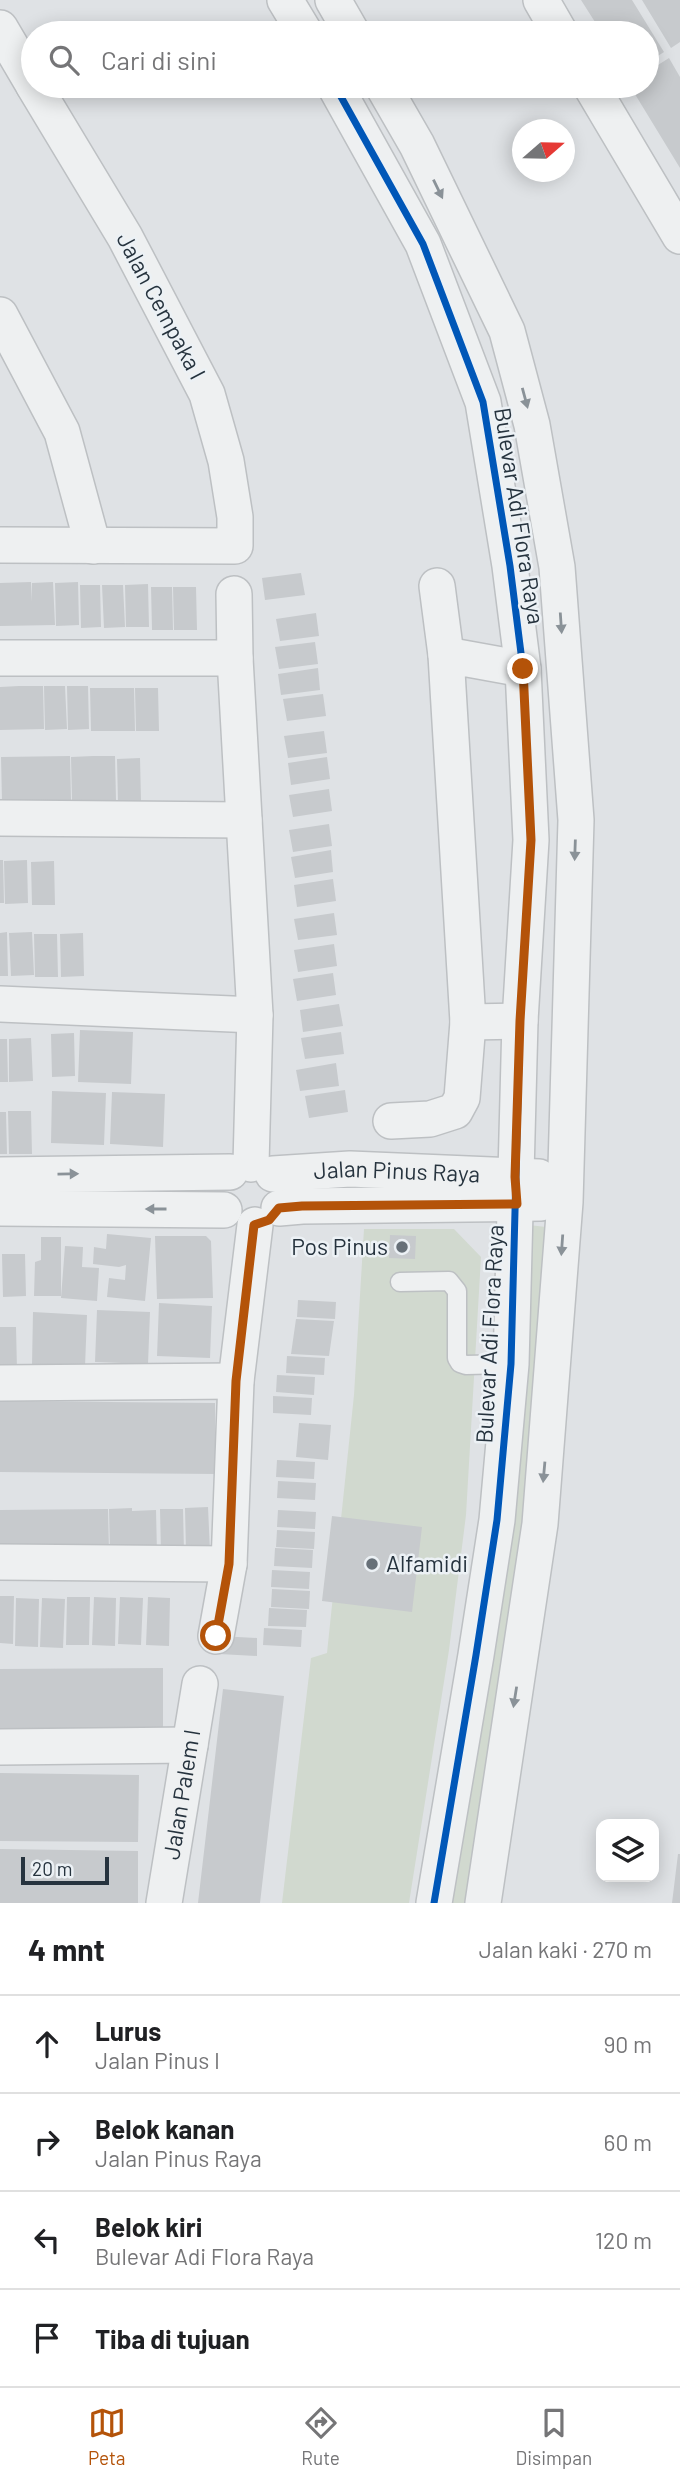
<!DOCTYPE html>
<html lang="id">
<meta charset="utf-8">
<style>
:root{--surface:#fff;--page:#f2f2f2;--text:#202124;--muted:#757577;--line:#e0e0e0;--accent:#b45309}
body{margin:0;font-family:Barlow,sans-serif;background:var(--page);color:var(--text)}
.controls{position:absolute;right:21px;bottom:21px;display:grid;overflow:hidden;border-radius:14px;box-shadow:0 4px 18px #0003}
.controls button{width:63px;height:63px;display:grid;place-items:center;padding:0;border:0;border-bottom:2px solid var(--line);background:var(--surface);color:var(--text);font:35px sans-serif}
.compass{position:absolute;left:512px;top:119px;width:63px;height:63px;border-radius:50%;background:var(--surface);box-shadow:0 4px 18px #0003;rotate:70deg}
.scale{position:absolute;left:21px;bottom:18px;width:88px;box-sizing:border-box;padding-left:7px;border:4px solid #26333e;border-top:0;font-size:19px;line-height:24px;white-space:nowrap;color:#26333e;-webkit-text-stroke:5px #ecf1f5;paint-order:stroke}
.stop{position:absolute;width:21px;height:21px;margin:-16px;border:5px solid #b45309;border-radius:50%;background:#fff}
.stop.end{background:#b45309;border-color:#fff;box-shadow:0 2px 7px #0008}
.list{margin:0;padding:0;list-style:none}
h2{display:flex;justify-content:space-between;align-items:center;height:91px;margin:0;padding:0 28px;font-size:30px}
h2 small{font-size:23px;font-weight:400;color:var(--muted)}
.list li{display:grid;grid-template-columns:46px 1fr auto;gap:21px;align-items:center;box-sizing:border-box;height:98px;padding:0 28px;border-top:2px solid var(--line)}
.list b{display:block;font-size:26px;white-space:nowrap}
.list p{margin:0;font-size:23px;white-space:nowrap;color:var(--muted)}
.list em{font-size:23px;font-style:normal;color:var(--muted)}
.icon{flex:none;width:38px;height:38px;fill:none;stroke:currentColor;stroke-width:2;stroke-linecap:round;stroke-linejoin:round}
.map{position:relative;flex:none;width:680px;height:1903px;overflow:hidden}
.search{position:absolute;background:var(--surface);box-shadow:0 4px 18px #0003;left:21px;right:21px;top:21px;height:77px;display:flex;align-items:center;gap:18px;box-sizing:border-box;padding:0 24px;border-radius:38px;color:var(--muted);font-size:26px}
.sheet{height:483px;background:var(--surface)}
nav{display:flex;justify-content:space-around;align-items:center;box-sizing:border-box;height:98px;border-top:2px solid var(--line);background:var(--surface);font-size:19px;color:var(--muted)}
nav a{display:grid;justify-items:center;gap:4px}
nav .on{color:var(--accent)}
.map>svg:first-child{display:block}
.green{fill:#d1d9cf}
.building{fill:#c7cacd}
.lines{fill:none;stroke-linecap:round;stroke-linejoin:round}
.lane-casing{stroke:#bdc0c3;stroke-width:21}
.street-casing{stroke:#bdc0c3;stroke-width:38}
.lane{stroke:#eef0f1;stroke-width:18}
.street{stroke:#eef0f1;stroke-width:35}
.cycleway-casing{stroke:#ecf1f5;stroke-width:11}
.cycleway{stroke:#0057b8;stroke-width:7}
.oneway{fill:#8a9298}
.route{stroke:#b45309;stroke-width:9}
.poi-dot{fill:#677078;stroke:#ecf1f5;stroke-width:2.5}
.labels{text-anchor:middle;stroke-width:5;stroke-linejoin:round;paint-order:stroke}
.street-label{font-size:23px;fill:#26333e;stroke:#ecf1f5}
.poi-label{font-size:23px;fill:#26333e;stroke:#ecf1f5;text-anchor:end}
</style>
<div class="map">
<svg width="680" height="1903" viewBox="0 0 680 1903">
<rect width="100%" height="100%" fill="#dfe2e5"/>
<path class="green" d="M529,1225L546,1227L527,1524L468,1903H452L494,1657L513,1520Z
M364,1229H454L481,1257L466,1515L449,1650L409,1903H282L311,1658L327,1653L354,1395Z"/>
<path class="building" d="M581,0H632L664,52L647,63V33H602Z
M642,0H680V42L671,48Z
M669,58L680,77V168L630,86H647V72Z
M301,573L305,595L265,600L262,578Z
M31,582L32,602V583L53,582L55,625L0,626V583Z
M78,582L79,625L56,626L55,583Z
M148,584L149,627H126L125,585Z
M80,585H100L101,627L81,628Z
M102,585H123L125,627L104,628Z
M151,587H172L173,630H152Z
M173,587H196L197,630H174Z
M316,613L319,636L280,641L276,619Z
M315,642L318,664L279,669L275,647Z
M318,668L320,690L281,695L278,674Z
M19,686H43L44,729L0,730V687Z
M44,686H65L67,729L45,730Z
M67,686H88L89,729L68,730Z
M90,688H134L135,731H91Z
M135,688H158L159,731H136Z
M323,694L326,716L287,721L283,699Z
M324,731L327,753L288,758L284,736Z
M70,756L71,800L2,801L1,757Z
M93,756H115L116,800H72L71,757Z
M327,757L330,779L291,785L288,763Z
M140,758L141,801L118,802L117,759Z
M329,789L332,811L293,817L289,795Z
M329,824L332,846L293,852L289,830Z
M331,850L333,872L295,878L291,857Z
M0,860H3L4,903H0Z
M27,860L28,903L5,904L4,861Z
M54,861L55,905H32L31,862Z
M333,879L336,901L297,907L294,885Z
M334,913L337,935L298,940L294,919Z
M7,932L8,976H0V933Z
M32,932L34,975L11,976L9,933Z
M83,933L84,976L61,977L60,934Z
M34,934H57L58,977H35Z
M334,944L337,966L298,972L294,950Z
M333,973L336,995L297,1001L293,979Z
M339,1004L343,1026L303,1032L300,1010Z
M80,1030L133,1032L131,1084L78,1082Z
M341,1032L344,1054L305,1059L301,1038Z
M74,1033L75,1076L52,1077L51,1034Z
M31,1038L33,1081L9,1082V1039Z
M0,1039H7L8,1082H0Z
M336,1063L339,1086L300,1091L296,1070Z
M345,1090L348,1112L309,1118L305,1096Z
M52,1091L106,1093L104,1145L51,1143Z
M112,1092L165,1094L163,1147L110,1144Z
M8,1111H31L32,1154H9Z
M0,1112H6L7,1154H0Z
M107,1234L151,1238L145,1301L107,1297L109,1278L125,1280L126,1265L119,1267L93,1264L94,1247L106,1249Z
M390,1235L416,1236L415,1259L389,1258Z
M155,1236H206L211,1241L213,1298L157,1299Z
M41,1237H61V1296H34L35,1262L41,1260Z
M65,1246L83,1247L82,1267L99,1268L97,1301L61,1298Z
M2,1254H25L26,1296L3,1297Z
M298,1300L336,1302L335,1319L297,1317Z
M159,1303L212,1306L210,1358L157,1356Z
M97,1310L150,1312L148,1364L95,1362Z
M33,1312L87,1315L85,1367L32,1365Z
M296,1319L334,1321L329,1356L291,1354Z
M0,1327H16L17,1370H0Z
M287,1356L325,1358L324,1375L286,1373Z
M277,1375L315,1377L314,1395L276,1392Z
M273,1396L312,1398L311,1415L273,1413Z
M0,1401L215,1403V1474L0,1472Z
M299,1423L331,1425L328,1460L296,1457Z
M277,1460L315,1462L314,1479L276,1477Z
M278,1481L316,1483L315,1500L277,1498Z
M208,1507L210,1551H186L185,1508Z
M132,1508V1511L156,1510L157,1553L110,1552L109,1509Z
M108,1509L109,1551L0,1553V1510Z
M160,1509H183L184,1552H161Z
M278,1510L316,1512L315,1529L277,1527Z
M332,1516L422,1527L412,1612L322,1601Z
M277,1530L315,1532L314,1549L276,1547Z
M275,1548L313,1550L312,1568L274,1566Z
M272,1570L310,1572L309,1589L271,1587Z
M272,1589L310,1591L309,1609L271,1607Z
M0,1596H14L13,1644L0,1643Z
M67,1597H90L89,1645H66Z
M94,1597L116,1598L115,1646L92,1645Z
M120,1597L143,1598L141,1645L118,1644Z
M148,1597L170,1598L169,1646L146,1645Z
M16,1598L39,1599L38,1647L15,1646Z
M42,1598L65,1599L63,1648L40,1647Z
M269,1608L307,1610L306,1627L268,1626Z
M264,1628L302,1630L301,1647L263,1645Z
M219,1636L257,1638V1656L219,1654Z
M163,1668V1731L0,1732V1669Z
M223,1689L284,1696L260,1903H198Z
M0,1773L139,1775L138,1842L0,1841Z
M0,1849L138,1851V1903H0Z
M678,1854H680V1903H672Z"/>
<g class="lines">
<defs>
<path id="lane" d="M400,1282L449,1281L457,1291V1358L460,1363L466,1365L511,1364"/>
<g id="street">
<path d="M285,0L305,33"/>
<path d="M333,0L352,33"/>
<path d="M541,0L560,33"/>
<path d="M0,28L33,84"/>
<path d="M335,86L423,244L483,402L510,566L523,669L531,840L520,1021L511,1364L497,1520L476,1655L434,1903"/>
<path d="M383,86L417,145L507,331L532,425L557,567L576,820L565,1202L540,1524L483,1903"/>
<path d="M591,86L680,236"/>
<path d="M0,315L62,432L93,546"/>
<path d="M0,545L235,546V517L226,461L207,394L125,237L34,86"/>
<path d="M437,586L446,655"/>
<path d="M234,594L235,658"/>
<path d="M0,658H235L255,1015L251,1164"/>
<path d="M0,818L244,820"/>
<path d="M0,1004L255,1015"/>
<path d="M520,1021L468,1022L446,655L523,669"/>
<path d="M391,1121L430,1119L455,1111L462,1098L468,1022"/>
<path id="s1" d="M273,1174L350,1169L539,1177"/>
<path d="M0,1175L230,1172"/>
<path d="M0,1208L224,1210"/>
<path d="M279,1208L302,1206L541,1203"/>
<path d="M0,1383L236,1381"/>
<path d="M0,1562L229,1564"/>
<path d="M216,1636L229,1564L236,1381L255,1225"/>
<path d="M0,1747L190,1745"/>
<path id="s2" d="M164,1903L200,1684"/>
</g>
</defs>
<use href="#lane" class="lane-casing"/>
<use href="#street" class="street-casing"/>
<use href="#lane" class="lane"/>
<use href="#street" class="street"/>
<defs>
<path id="cycleway" d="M335,86L423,244L483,402L510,566L523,669L531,840L520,1021L511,1364L497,1520L476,1655L434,1903"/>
</defs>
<use href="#cycleway" class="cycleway-casing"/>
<use href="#cycleway" class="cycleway"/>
</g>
<defs><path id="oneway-solid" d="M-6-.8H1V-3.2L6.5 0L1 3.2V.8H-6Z" transform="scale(1.75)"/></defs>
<g class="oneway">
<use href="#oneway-solid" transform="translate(438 189) rotate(64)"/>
<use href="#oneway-solid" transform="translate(525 398) rotate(75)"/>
<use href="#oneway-solid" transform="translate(561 623) rotate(86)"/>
<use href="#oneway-solid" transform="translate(575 850) rotate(92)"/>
<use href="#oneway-solid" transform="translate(68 1174) rotate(-1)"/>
<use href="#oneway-solid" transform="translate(156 1209) rotate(-180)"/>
<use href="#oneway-solid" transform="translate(562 1245) rotate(94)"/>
<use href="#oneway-solid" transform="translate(544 1472) rotate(95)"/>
<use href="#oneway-solid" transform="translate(515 1697) rotate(99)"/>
</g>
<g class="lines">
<path class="route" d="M216,1636L229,1564L236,1381L254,1225L269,1220L279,1208L302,1206L517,1204L515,1177L520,1021L531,840L523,669"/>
</g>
<g class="poi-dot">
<circle cx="402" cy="1247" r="7"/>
<circle cx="372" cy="1564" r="7"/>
</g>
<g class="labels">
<g class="street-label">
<text transform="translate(161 306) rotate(62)" y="8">Jalan Cempaka I</text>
<text transform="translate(519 516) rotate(81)" y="8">Bulevar Adi Flora Raya</text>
<text dy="8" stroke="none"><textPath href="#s1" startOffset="124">Jalan Pinus Raya</textPath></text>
<text transform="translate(490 1334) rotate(-87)" y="8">Bulevar Adi Flora Raya</text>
<text dy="8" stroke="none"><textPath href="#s2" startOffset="110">Jalan Palem I</textPath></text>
</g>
<g class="poi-label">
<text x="388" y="1255">Pos Pinus</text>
<text x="386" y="1572" text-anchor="start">Alfamidi</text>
</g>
</g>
</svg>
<div class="controls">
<button><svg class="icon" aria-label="layers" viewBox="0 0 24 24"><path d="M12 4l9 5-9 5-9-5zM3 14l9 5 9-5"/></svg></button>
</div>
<svg class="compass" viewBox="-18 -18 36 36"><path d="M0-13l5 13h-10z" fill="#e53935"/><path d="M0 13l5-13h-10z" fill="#757577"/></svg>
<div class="scale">20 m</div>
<div class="stop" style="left:216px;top:1636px"></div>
<div class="stop end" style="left:523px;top:669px"></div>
<div class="search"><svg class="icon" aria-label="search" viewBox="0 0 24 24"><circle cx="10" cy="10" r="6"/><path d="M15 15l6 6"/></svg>Cari di sini</div>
</div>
<section class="sheet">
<h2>4 mnt<small>Jalan kaki · 270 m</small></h2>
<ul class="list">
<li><svg class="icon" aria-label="ahead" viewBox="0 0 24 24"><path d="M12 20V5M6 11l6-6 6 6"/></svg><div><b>Lurus</b><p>Jalan Pinus I</p></div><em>90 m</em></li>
<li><svg class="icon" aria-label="right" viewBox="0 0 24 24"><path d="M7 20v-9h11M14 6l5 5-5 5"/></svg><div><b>Belok kanan</b><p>Jalan Pinus Raya</p></div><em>60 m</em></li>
<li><svg class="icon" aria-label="left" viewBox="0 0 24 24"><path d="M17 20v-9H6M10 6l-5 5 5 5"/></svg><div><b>Belok kiri</b><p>Bulevar Adi Flora Raya</p></div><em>120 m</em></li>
<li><svg class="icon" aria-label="arrive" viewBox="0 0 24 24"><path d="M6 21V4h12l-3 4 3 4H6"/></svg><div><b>Tiba di tujuan</b></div></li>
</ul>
</section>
<nav>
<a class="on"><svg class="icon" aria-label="map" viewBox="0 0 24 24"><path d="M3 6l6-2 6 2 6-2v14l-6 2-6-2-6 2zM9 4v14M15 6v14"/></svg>Peta</a>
<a><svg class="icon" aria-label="directions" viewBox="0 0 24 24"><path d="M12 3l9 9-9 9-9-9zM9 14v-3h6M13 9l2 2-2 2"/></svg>Rute</a>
<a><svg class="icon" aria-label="saved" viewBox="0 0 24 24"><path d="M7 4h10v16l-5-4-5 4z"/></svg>Disimpan</a>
</nav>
